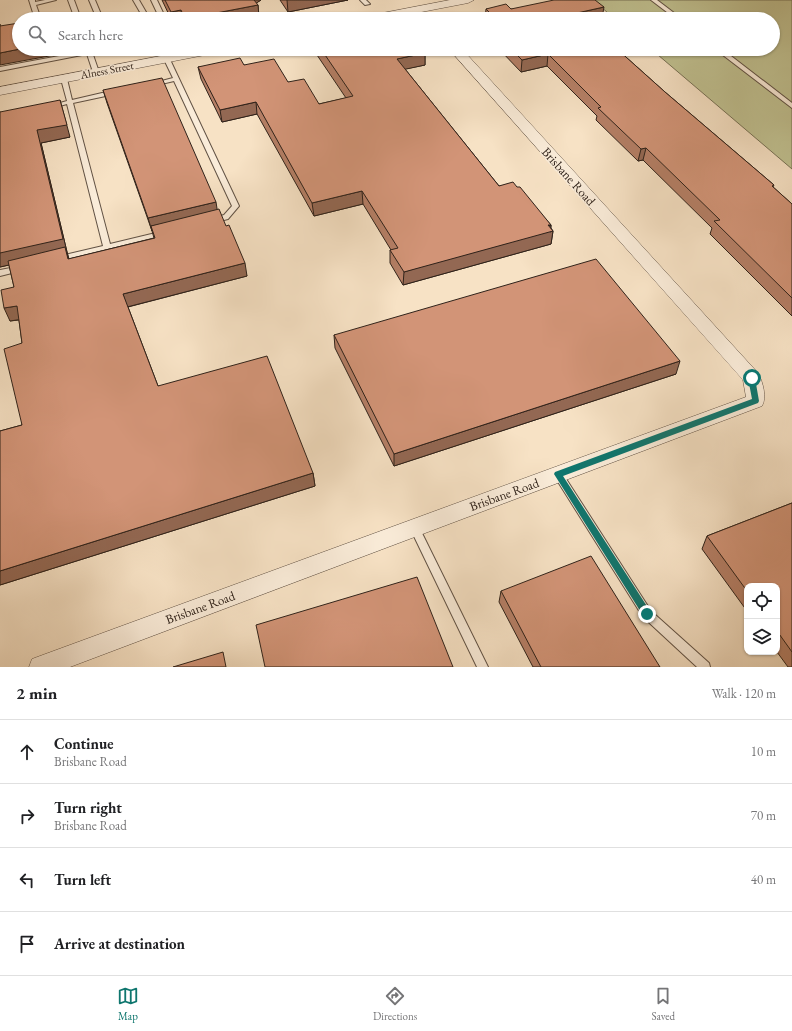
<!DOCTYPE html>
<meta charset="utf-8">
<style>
:root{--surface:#fff;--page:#f6f6f6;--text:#202124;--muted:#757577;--line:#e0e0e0;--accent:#0f766e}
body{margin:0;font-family:"EB Garamond",serif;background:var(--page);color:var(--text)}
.controls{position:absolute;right:12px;bottom:12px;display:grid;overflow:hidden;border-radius:8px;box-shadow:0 1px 3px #0004}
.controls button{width:36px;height:36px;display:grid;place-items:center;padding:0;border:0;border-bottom:1px solid var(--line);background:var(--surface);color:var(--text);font:20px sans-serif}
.stop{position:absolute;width:12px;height:12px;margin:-9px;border:3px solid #0f766e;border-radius:50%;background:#fff}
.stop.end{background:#0f766e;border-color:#fff;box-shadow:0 1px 4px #0008}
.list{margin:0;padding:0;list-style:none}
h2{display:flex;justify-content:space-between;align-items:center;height:52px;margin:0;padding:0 16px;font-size:17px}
h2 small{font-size:13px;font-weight:400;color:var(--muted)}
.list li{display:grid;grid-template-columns:26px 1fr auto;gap:12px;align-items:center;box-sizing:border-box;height:64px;padding:0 16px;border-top:1px solid var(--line)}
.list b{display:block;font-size:15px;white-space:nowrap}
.list p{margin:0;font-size:13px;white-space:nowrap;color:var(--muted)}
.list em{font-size:13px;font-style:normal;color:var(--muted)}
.icon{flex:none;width:22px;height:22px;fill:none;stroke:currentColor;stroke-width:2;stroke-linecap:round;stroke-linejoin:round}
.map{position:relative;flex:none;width:792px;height:667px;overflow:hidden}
.search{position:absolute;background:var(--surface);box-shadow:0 1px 3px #0004;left:12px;right:12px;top:12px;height:44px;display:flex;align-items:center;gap:10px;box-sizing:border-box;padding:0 14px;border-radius:22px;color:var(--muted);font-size:15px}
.sheet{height:308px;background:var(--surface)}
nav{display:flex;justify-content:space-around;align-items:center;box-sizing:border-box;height:56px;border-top:1px solid var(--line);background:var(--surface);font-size:11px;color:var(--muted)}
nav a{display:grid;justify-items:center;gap:2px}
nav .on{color:var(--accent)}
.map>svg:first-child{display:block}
.green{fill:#c1c292;stroke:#787256}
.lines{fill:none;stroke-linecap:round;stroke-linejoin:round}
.lane-casing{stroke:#615245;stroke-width:2}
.street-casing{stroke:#615245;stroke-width:1}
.lane{fill:#faecd9;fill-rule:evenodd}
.street{fill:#faecd9;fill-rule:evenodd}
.wall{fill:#b57f66;stroke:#2f221a}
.shaded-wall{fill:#936853;stroke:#2f221a}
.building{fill:#d29477;stroke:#2f221a}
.route{fill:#0f766e}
.labels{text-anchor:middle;stroke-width:3;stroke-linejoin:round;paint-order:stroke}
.far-street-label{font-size:11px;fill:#2f221a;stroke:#faecd9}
.street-label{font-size:13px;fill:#2f221a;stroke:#faecd9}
</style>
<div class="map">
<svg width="792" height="667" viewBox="0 0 792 667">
<rect width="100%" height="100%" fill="#f7e2c5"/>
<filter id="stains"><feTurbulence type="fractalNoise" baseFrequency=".005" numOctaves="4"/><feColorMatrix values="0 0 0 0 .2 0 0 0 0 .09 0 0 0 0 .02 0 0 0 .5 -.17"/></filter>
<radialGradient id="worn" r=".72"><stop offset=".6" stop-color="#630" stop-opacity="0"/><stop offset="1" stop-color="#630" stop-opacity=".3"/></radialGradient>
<path class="green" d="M593,0H792V169L651,49H773V19H615Z"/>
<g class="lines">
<defs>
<path id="lane" d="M29,0H35V2L45,0H56L36,5L41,19H35Z
M68,0H74L81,19H75Z
M89,0H95L103,19H97Z
M133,0H139L150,19H144Z
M151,0H157L166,19H160Z
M360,0H366L370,4L365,5Z
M651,0H657L682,19H676Z
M85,49H91L99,72L98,73L93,72L87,54L0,71V67L86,51Z
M159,49H165L239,206L228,219L212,223L208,221L210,219L224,215L232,206L174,81L153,86L150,84L173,78Z
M715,49H722L792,103V108Z
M64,77L67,79L72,100L115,90L118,92L115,94L73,103L110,244L164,231L168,233L167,235L59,261H56L55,259L56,257L103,246L67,104L52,108L49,106L67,101L61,79Z
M21,266L25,268L24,270L0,276V270Z
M558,470L561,471L651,611L709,663L710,667H697L643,617L555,477L553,474L555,471Z
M415,524L418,525L488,667H477L410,528L412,525Z"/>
<path id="street" d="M450,0H474L468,3L385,19H361L363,17L367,16Z
M197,49H221L219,52L215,53L0,95V87Z
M449,49H462L758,373C763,382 767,398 762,406L70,667H29L32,659L40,656L746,397L743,380Z"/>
</defs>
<use href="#lane" class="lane-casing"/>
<use href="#street" class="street-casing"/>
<use href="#lane" class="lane"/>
<use href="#street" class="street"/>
</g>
<path class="wall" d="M162,0H261L256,3L258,5L259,17L248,19H171Z
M280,0H348L288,12Z
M486,9H511L602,18L599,19H485Z
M317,49H422L425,53V65L405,69L499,186L517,187L551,225V228L553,231L551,244L403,285L390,263V250H391L363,204L314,216L257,114L222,122L201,79L198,67L244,65L288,82L319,104L346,98L317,55Z
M499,49H617L665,92L774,185L773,187L792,204V316L710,234L712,228L643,160L638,161L596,120L597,116L547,66L521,72Z
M103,90L217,210L247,276L128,307L158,386L313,473L315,486L0,585V431L22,425V343L19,320L10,321L14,287L9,265L0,267V112L70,137L41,143L67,252L69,259L154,238L152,231L107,103Z
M334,335L676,374L394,466L335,348Z
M792,503V667H788L777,652V586H747V611L702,549L707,536Z
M501,591L660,667H533L499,602Z"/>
<path class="shaded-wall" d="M252,0H261L252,6Z
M287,0H348L288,12Z
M258,5L259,17L248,19H185Z
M604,7L602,18L576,19L577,13Z
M181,10L182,19H172L171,12Z
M20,49H82V50L0,65V53Z
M425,53V65L397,71V59Z
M548,54L547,66L521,72L522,60Z
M60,100L70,137L41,143L67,252L69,260L68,259L66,252L0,267V253L37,130Z
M256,102L257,114L222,122L220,110Z
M646,148L643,160L638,161L641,149Z
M362,191L363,204L314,216L312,203Z
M216,202L218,215L151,226L152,231L148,218Z
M551,225L550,232L553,231L551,244L403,285L404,272Z
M245,263L247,276L127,307L123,294Z
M17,306L23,319L10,321L4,308Z
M680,361L676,374L394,466V454Z
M313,473L315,486L0,585V571Z"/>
<path class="building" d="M165,0H254L258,5L185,19L181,10L171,12Z
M554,0H595L604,7L577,13L584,19H492L488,15H492L486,9L506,4L511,9Z
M70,14L72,19H41Z
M19,23V49H20L0,53V24V26Z
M321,49H422L425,53L397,59L499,186L513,182L517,187H520L551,225H548L553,231L404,272L390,250L398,248L362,191L312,203L256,102L220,110L198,67L240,58L244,65L274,59L288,82L304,79L319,104L353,96Z
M511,49H617L665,92L774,185L772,186L792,204V298L714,221L720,220L646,148L641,149L598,108L601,107L548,54L522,60Z
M162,78L216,202L148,218L103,90Z
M60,100L67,125L37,130L63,239L0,253V112Z
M219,209L226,226L229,225L245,263L123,294L158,386L267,356L313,473L0,571V431L22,425L4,349L22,343L17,306L4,308L1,290L14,287L8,261L65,247L68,259L155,238L151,226Z
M596,259L680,361L394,454L334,335Z
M792,503V652L777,631V586H747V591L707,536Z
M591,556L660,667H541L501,591Z
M417,577L453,667H265L256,625Z
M223,652L226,667H173Z"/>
<path class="route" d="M752,376L755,378L759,401L758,403L563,476L650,611L651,614L650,617H644L554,474L555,472L752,399L748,378Z"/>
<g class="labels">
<g class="far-street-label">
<text transform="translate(107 70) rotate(-11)" y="4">Alness Street</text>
</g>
<g class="street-label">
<text transform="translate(569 176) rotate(48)" y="5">Brisbane Road</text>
<text transform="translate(504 494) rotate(-20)" y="5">Brisbane Road</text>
<text transform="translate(200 607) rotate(-20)" y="5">Brisbane Road</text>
</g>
</g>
<rect width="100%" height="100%" filter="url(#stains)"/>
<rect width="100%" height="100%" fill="url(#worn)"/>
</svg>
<div class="controls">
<button><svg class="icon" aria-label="locate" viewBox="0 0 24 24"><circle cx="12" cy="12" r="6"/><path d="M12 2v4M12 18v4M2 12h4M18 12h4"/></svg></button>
<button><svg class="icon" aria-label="layers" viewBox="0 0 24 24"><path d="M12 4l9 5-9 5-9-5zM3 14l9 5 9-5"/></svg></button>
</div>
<div class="stop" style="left:752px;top:378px"></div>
<div class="stop end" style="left:647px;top:614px"></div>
<div class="search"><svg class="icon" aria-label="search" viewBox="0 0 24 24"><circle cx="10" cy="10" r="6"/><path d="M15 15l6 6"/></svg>Search here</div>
</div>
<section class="sheet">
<h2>2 min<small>Walk · 120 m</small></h2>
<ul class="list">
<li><svg class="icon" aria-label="ahead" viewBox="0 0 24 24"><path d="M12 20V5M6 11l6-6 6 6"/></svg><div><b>Continue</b><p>Brisbane Road</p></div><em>10 m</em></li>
<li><svg class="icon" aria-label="right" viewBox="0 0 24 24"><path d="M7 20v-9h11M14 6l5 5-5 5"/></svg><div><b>Turn right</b><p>Brisbane Road</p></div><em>70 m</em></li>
<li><svg class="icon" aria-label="left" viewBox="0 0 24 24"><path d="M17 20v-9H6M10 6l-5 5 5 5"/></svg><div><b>Turn left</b></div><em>40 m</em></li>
<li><svg class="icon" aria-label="arrive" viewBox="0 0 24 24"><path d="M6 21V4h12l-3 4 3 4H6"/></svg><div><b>Arrive at destination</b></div></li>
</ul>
</section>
<nav>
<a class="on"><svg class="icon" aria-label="map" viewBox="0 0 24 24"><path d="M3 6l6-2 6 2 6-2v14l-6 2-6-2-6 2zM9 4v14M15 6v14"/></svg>Map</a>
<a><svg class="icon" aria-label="directions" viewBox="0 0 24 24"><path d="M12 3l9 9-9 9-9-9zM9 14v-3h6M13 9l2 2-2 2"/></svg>Directions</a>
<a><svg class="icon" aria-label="saved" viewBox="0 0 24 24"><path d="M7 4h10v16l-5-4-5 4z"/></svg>Saved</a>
</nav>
